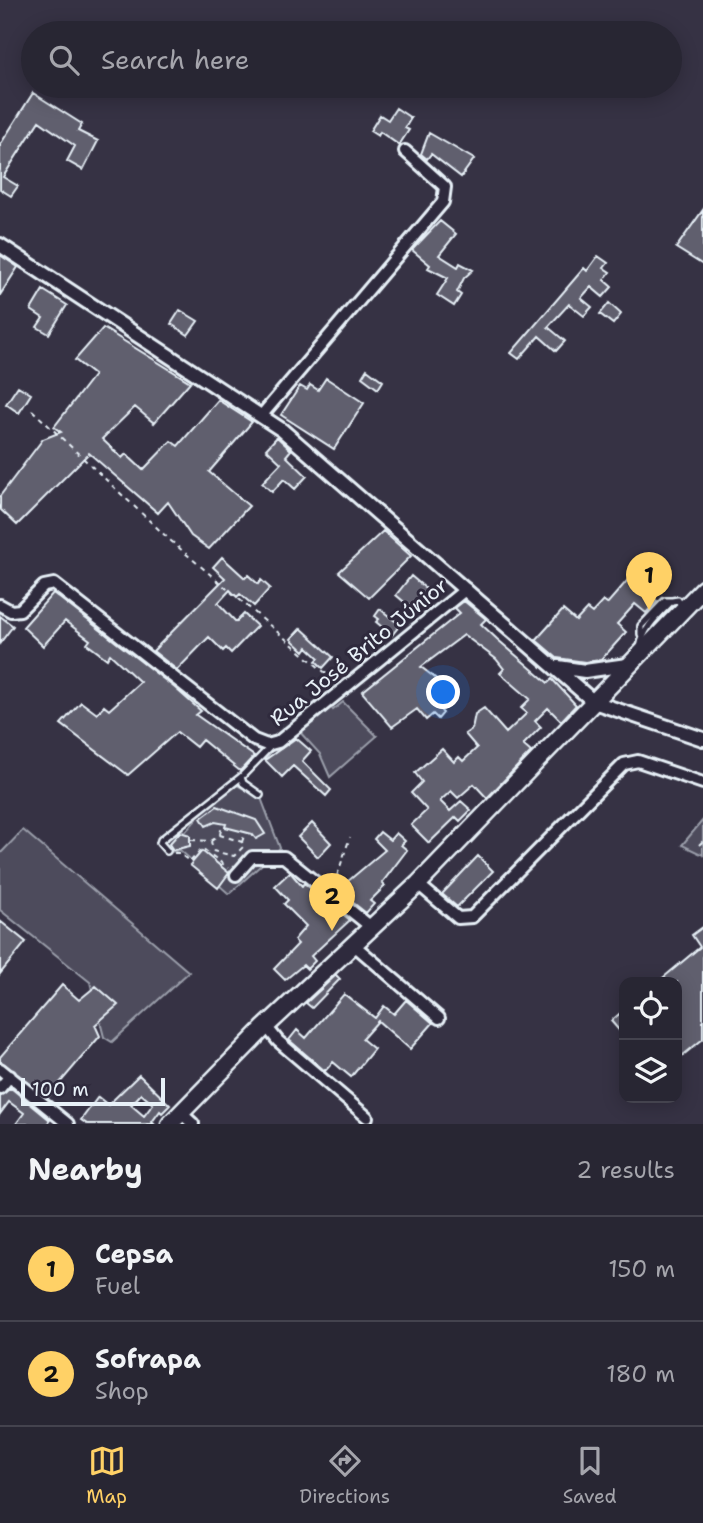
<!DOCTYPE html>
<meta charset="utf-8">
<style>
:root{--surface:#282633;--page:#302e3b;--text:#f1f3f6;--muted:#a5a5ac;--line:#44434e;--accent:#ffd166}
body{margin:0;font-family:"Shantell Sans",sans-serif;background:var(--page);color:var(--text)}
.controls{position:absolute;right:21px;bottom:21px;display:grid;overflow:hidden;border-radius:14px;box-shadow:0 4px 18px #0003}
.controls button{width:63px;height:63px;display:grid;place-items:center;padding:0;border:0;border-bottom:2px solid var(--line);background:var(--surface);color:var(--text);font:35px sans-serif}
.scale{position:absolute;left:21px;bottom:18px;width:144px;box-sizing:border-box;padding-left:7px;border:4px solid #e8f1f8;border-top:0;font-size:19px;line-height:24px;white-space:nowrap;color:#e8f1f8;-webkit-text-stroke:5px #2f2a3d;paint-order:stroke}
.you{position:absolute;left:444px;top:693px;width:24px;height:24px;margin:-18px;border:5px solid #fff;border-radius:50%;background:#1a73e8;box-shadow:0 0 0 10px #1a73e833}
.badge{display:grid;place-items:center;width:46px;height:46px;border-radius:50%;background:var(--accent);color:#111;font-size:23px;font-weight:700}
.pin{position:absolute;translate:-50% -58px;filter:drop-shadow(0 2px 4px #0008)}
.pin::after{content:'';position:absolute;top:37px;width:24px;height:21px;background:inherit;clip-path:polygon(0 0,100% 0,50% 100%)}
.list{margin:0;padding:0;list-style:none}
h2{display:flex;justify-content:space-between;align-items:center;height:91px;margin:0;padding:0 28px;font-size:30px}
h2 small{font-size:23px;font-weight:400;color:var(--muted)}
.list li{display:grid;grid-template-columns:46px 1fr auto;gap:21px;align-items:center;box-sizing:border-box;height:105px;padding:0 28px;border-top:2px solid var(--line)}
.list b{display:block;font-size:26px;white-space:nowrap}
.list p{margin:0;font-size:23px;white-space:nowrap;color:var(--muted)}
.list em{font-size:23px;font-style:normal;color:var(--muted)}
.icon{flex:none;width:38px;height:38px;fill:none;stroke:currentColor;stroke-width:2;stroke-linecap:round;stroke-linejoin:round}
.map{position:relative;flex:none;width:703px;height:1124px;overflow:hidden}
.search{position:absolute;background:var(--surface);box-shadow:0 4px 18px #0003;left:21px;right:21px;top:21px;height:77px;display:flex;align-items:center;gap:18px;box-sizing:border-box;padding:0 24px;border-radius:38px;color:var(--muted);font-size:26px}
.sheet{height:301px;background:var(--surface)}
nav{display:flex;justify-content:space-around;align-items:center;box-sizing:border-box;height:98px;border-top:2px solid var(--line);background:var(--surface);font-size:19px;color:var(--muted)}
nav a{display:grid;justify-items:center;gap:4px}
nav .on{color:var(--accent)}
.map>svg:first-child{display:block}
.green{fill:#4d4b5c;stroke:#9a9eaa;stroke-width:2}
.building{fill:#605e6e;stroke:#e8f1f8;stroke-width:2;fill-rule:evenodd}
.lines{fill:none;stroke-linecap:round;stroke-linejoin:round}
.service-casing{stroke:#e8f1f8;stroke-width:10}
.minor-casing{stroke:#e8f1f8;stroke-width:16}
.tertiary-casing{stroke:#e8f1f8;stroke-width:18}
.primary-casing{stroke:#e8f1f8;stroke-width:21}
.path{stroke:#e8f1f8;stroke-width:2;stroke-dasharray:5 5;stroke-linecap:butt}
.service{stroke:#2f2a3d;stroke-width:5}
.minor{stroke:#2f2a3d;stroke-width:10}
.tertiary{stroke:#2f2a3d;stroke-width:12}
.primary{stroke:#2f2a3d;stroke-width:16}
.labels{text-anchor:middle;stroke-width:6;stroke-linejoin:round;paint-order:stroke}
.street-label{font-size:21px;fill:#e8f1f8;stroke:#2f2a3d}
</style>
<div class="map">
<svg width="703" height="1124" viewBox="0 0 703 1124">
<rect width="100%" height="100%" fill="#363244"/>
<filter id="ink" filterUnits="userSpaceOnUse"><feTurbulence type="fractalNoise" baseFrequency=".0143" numOctaves="2"/><feDisplacementMap in="SourceGraphic" scale="14" xChannelSelector="R" yChannelSelector="G"/><feConvolveMatrix kernelMatrix="1 2 1 2 8 2 1 2 1" color-interpolation-filters="sRGB"/></filter>
<g filter="url(#ink)">
<path class="green" d="M343,702L377,736L330,777L320,754L298,730L329,705L333,710Z
M237,785L261,798L280,848L229,894L180,850L171,852L162,842L177,830L186,831L197,819L196,812L227,788Z
M703,820V855L682,845Z
M23,830L189,972L112,1042L104,1037L90,982L0,910V854Z"/>
<path class="building" d="M33,93L82,124L78,131L98,141L83,170L67,161L75,146L39,121L3,177L18,186L11,196L0,189V145Z
M396,108L411,118L405,128L409,130L399,145L380,132L378,136L370,131L380,115L388,120Z
M429,133L474,159L461,177L431,154L427,159L421,154Z
M703,210V265L676,248Z
M440,221L456,234L439,255L458,267L460,263L473,270L464,278L457,292L461,295L454,306L437,295L448,278L428,268L430,265L412,250Z
M0,255L18,267L0,295Z
M598,256L608,263L604,268L610,272L604,280L612,287L603,297L591,287L581,298L592,307L584,316L569,304L548,327L565,341L556,351L539,336L519,359L511,353L584,268L587,271Z
M43,290L67,305L49,334L37,327L43,318L31,310Z
M609,303L621,314L613,324L600,314Z
M180,310L198,321L188,335L171,324Z
M103,328L190,382L154,423L135,407L102,439L122,458L126,454L143,470L171,441L178,446L218,400L252,422L209,472L249,506L209,549L191,536L168,502L158,513L89,453L17,525L0,509V496L43,439L61,432L54,427L94,375L75,360Z
M367,369L383,381L378,389L362,377Z
M326,378L364,403L334,449L281,415L300,386L307,390L310,385L318,390Z
M18,386L31,394L19,413L6,404Z
M277,437L291,450L286,456L307,476L295,489L284,479L272,492L262,483L281,463L266,449Z
M383,531L411,556L369,598L339,572Z
M222,557L245,578L248,575L258,584L261,580L270,588L254,606L240,594L237,597L230,590L218,603L236,622L244,614L257,626L231,653L226,648L223,651L209,637L177,670L153,651L225,578L213,567Z
M640,572L656,586L649,593L657,601L646,613L635,604L617,624L626,632L601,660L585,662L557,658L536,640L563,610L576,621L587,609L592,613L603,601L607,604L633,574L636,577Z
M411,576L431,593L415,611L396,595Z
M53,593L175,688L201,711L196,715L254,756L240,771L202,740L196,747L177,732L128,775L61,724L81,702L97,714L104,706L109,710L140,682L110,654L107,659L87,644L90,640L65,621L43,646L23,627Z
M464,601L486,619L481,624L497,639L548,683L552,679L576,705L561,721L548,708L535,721L541,727L523,745L531,752L487,798L474,784L458,798L451,791L440,801L450,811L461,801L471,810L460,821L456,817L429,843L411,825L427,810L411,793L422,782L415,773L442,749L454,762L459,757L463,761L477,748L465,734L472,729L475,714L484,708L506,733L527,713L521,708L530,699L500,673L504,669L496,659L464,635L421,667L452,691L435,704L443,713L438,719L433,714L426,720L417,709L392,727L362,692L460,613L455,608Z
M380,609L400,625L392,635L376,622L379,619L375,616Z
M0,616L13,626L0,643Z
M301,628L333,657L323,668L316,661L319,658L307,647L304,651L291,639Z
M296,738L311,751L302,761L331,790L326,796L293,766L282,777L265,760Z
M217,806L256,820L265,834L256,839L252,834L225,827L226,824L215,822L206,826L201,818Z
M312,823L331,843L318,857L298,837Z
M180,832L190,835V846L173,850L169,844Z
M380,832L390,840L396,833L405,841L401,845L407,850L382,883L385,886L370,901L374,904L366,913L346,897L348,895L341,887L385,850L374,839Z
M202,851L229,873L218,888L190,865Z
M478,856L493,871L457,907L442,894Z
M290,872L302,886L304,883L350,920L311,956L315,961L307,969L303,965L285,980L274,969L298,944L294,940L306,926L284,904L288,900L275,886Z
M0,921L26,942L0,974Z
M703,927V1039L677,1060V982H658L700,947L692,935Z
M336,975L340,979L312,1008L306,1003Z
M62,985L79,1000L96,986L118,1005L95,1025L100,1036L48,1097L0,1061V1057Z
M344,994L375,1018L384,1006L394,1014L406,1000L433,1023L410,1049L378,1021L362,1039L374,1049L351,1077L333,1062L325,1071L289,1040L297,1030L306,1038Z
M624,1010V1036L611,1021Z
M139,1075L170,1105L162,1113L160,1111L152,1122L154,1124H87L81,1120L98,1097L108,1105ZM141,1094L153,1104L144,1116L131,1105Z
M11,1088L50,1120L47,1124H16L24,1113L9,1102L0,1114V1096Z"/>
<g class="lines">
<defs>
<path id="service" d="M641,634V626L665,601H672
M640,648C643,628 657,616 672,601L678,600L682,607
M241,777L243,783L260,795
M167,851L160,843L161,840L241,777L272,745"/>
<path id="minor" d="M261,416L443,202L445,187L405,151
M0,605L11,611L20,610L44,586L54,584L254,740L267,745L278,742L466,589
M236,875L252,857H284L371,927
M418,884L458,918L472,917L624,764L638,761L703,783
M353,944L439,1018
M266,1026L278,1041L367,1117
M0,1069L68,1124
M0,1088L10,1076
M181,1113L193,1124"/>
<path id="tertiary" d="M0,245L282,430L594,702L703,739
M558,667L585,671L627,665"/>
<path id="primary" d="M170,1124L263,1029L418,884L703,589"/>
</defs>
<use href="#service" class="service-casing"/>
<use href="#minor" class="minor-casing"/>
<use href="#tertiary" class="tertiary-casing"/>
<use href="#primary" class="primary-casing"/>
<path class="path" d="M32,410L171,541L336,682
M220,834L222,826
M191,840L211,841L213,851
M211,841L220,835L242,842L244,846L234,856L213,851
M242,842L245,833
M699,845L703,841
M174,853H179L190,862L202,848L228,868
M334,885L350,837"/>
<use href="#service" class="service"/>
<use href="#minor" class="minor"/>
<use href="#tertiary" class="tertiary"/>
<use href="#primary" class="primary"/>
</g>
</g>
<g class="labels">
<g class="street-label">
<text transform="translate(359 652) rotate(-39)" y="7">Rua José Brito Júnior</text>
</g>
</g>
</svg>
<div class="controls">
<button><svg class="icon" aria-label="locate" viewBox="0 0 24 24"><circle cx="12" cy="12" r="6"/><path d="M12 2v4M12 18v4M2 12h4M18 12h4"/></svg></button>
<button><svg class="icon" aria-label="layers" viewBox="0 0 24 24"><path d="M12 4l9 5-9 5-9-5zM3 14l9 5 9-5"/></svg></button>
</div>
<div class="scale">100 m</div>
<div class="you"></div>
<div class="pin badge" style="left:649px;top:610px">1</div>
<div class="pin badge" style="left:332px;top:931px">2</div>
<div class="search"><svg class="icon" aria-label="search" viewBox="0 0 24 24"><circle cx="10" cy="10" r="6"/><path d="M15 15l6 6"/></svg>Search here</div>
</div>
<section class="sheet">
<h2>Nearby<small>2 results</small></h2>
<ul class="list">
<li><span class="badge">1</span><div><b>Cepsa</b><p>Fuel</p></div><em>150 m</em></li>
<li><span class="badge">2</span><div><b>Sofrapa</b><p>Shop</p></div><em>180 m</em></li>
</ul>
</section>
<nav>
<a class="on"><svg class="icon" aria-label="map" viewBox="0 0 24 24"><path d="M3 6l6-2 6 2 6-2v14l-6 2-6-2-6 2zM9 4v14M15 6v14"/></svg>Map</a>
<a><svg class="icon" aria-label="directions" viewBox="0 0 24 24"><path d="M12 3l9 9-9 9-9-9zM9 14v-3h6M13 9l2 2-2 2"/></svg>Directions</a>
<a><svg class="icon" aria-label="saved" viewBox="0 0 24 24"><path d="M7 4h10v16l-5-4-5 4z"/></svg>Saved</a>
</nav>
